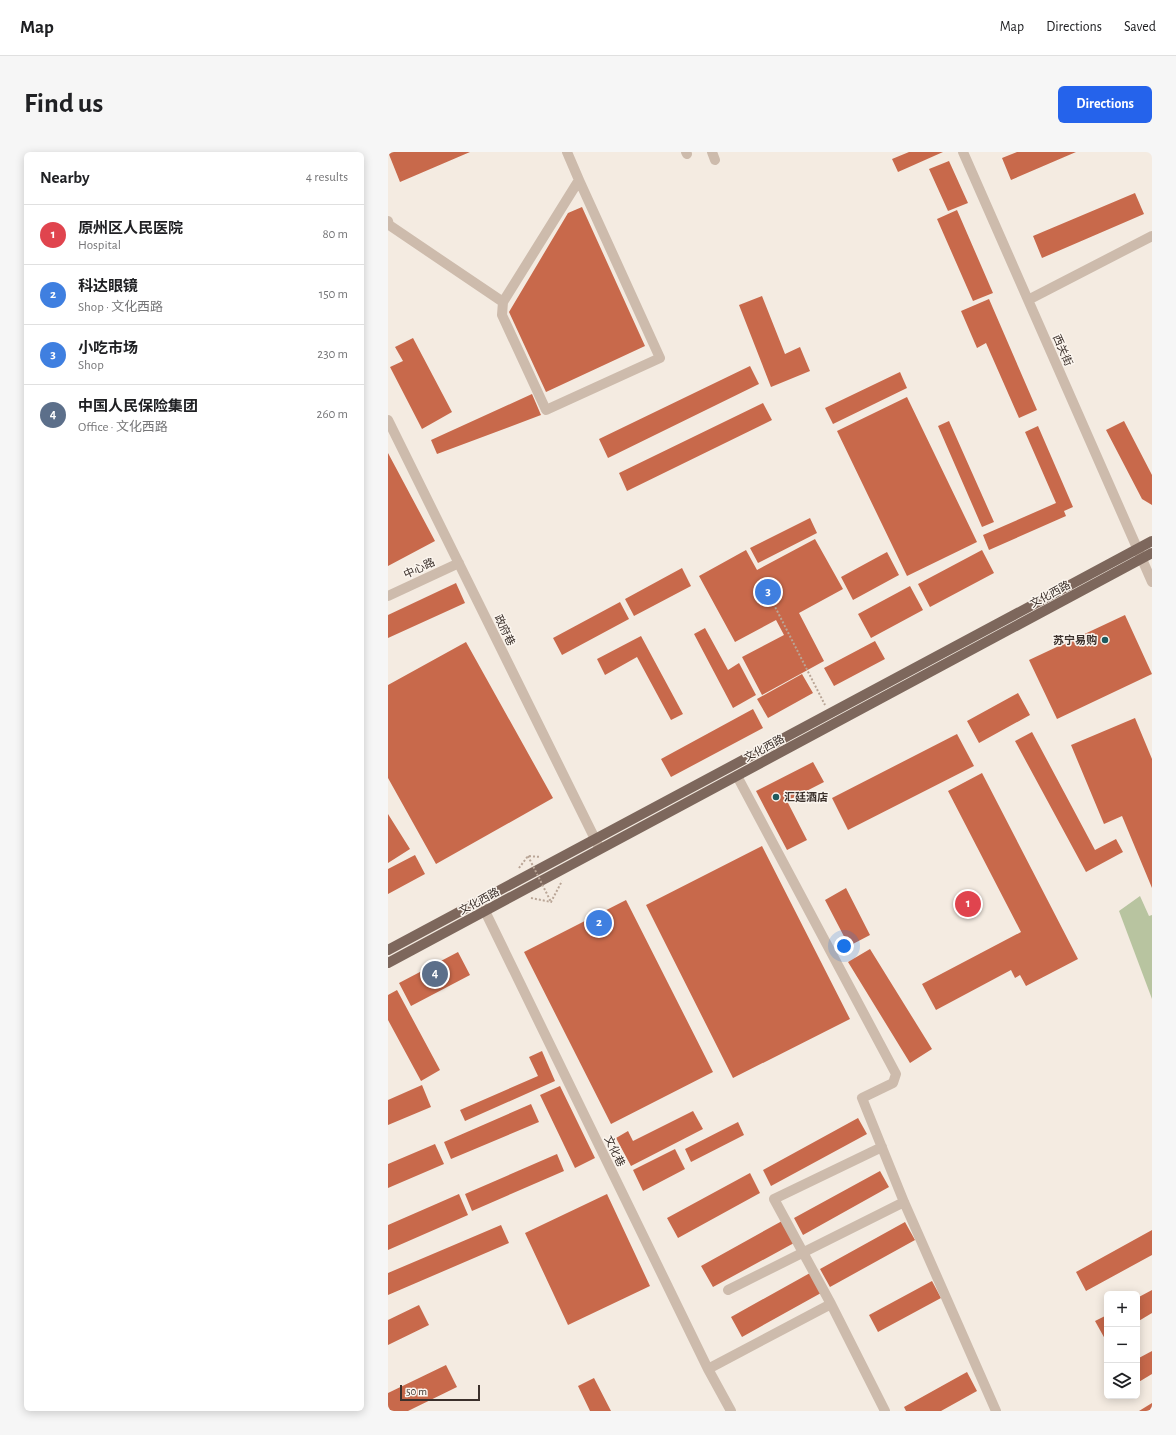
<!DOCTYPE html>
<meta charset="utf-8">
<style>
:root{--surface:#fff;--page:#f6f6f6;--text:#202124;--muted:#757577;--line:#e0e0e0;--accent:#2563eb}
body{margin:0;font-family:"Alegreya Sans","Noto Sans SC",sans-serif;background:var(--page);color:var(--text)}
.controls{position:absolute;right:12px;bottom:12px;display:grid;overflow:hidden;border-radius:6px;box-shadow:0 2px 10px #0003}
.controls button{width:36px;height:36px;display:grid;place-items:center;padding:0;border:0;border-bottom:1px solid var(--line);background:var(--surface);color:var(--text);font:20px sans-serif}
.scale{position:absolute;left:12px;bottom:10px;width:80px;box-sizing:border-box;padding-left:4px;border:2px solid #3b302b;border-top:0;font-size:11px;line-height:14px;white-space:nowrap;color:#3b302b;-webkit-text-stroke:3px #fbf5ee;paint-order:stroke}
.you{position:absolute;left:456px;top:794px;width:14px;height:14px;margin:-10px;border:3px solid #fff;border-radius:50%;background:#1a73e8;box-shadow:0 0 0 6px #1a73e833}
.badge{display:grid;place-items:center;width:26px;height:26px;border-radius:50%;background:var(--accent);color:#fff;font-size:13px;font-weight:700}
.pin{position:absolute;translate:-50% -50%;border:2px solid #fff;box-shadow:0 1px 4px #0006}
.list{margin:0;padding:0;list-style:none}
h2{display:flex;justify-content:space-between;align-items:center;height:52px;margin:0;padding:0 16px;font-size:17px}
h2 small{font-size:13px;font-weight:400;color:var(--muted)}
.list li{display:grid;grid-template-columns:26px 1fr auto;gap:12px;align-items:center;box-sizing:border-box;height:60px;padding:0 16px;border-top:1px solid var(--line)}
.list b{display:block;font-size:15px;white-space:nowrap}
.list p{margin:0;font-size:13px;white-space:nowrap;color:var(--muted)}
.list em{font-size:13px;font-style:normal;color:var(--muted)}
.icon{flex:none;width:22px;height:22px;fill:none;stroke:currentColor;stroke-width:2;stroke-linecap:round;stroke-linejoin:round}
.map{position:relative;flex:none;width:764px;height:1259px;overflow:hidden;border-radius:6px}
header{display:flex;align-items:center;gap:24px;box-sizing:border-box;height:56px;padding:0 20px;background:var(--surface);border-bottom:1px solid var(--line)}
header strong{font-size:19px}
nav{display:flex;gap:22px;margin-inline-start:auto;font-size:14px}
.intro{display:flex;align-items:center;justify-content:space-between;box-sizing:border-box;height:96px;padding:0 24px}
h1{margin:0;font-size:28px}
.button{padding:10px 18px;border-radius:6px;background:var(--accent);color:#fff;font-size:14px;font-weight:700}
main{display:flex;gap:24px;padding:0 24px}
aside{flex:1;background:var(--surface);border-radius:6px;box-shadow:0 2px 10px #0003}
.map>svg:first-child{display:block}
.green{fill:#b8c4a0}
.building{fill:#c8694b}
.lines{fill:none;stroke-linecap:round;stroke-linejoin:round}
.path{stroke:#b9a596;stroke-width:2;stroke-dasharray:2 2;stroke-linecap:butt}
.minor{stroke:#cdbbac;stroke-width:10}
.major{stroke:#7d675c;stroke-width:10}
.path-bridge{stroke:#b9a596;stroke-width:2;stroke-dasharray:2 2;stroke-linecap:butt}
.poi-dot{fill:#1f5a5e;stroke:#fbf5ee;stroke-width:1.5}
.labels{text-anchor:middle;stroke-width:3;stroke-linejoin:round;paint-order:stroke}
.street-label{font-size:11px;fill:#3b302b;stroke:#fbf5ee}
.poi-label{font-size:11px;font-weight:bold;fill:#3b302b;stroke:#fbf5ee;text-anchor:end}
</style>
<header>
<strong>Map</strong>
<nav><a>Map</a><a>Directions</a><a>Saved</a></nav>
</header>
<div class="intro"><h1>Find us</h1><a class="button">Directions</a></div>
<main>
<aside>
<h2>Nearby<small>4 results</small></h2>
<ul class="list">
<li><span class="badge" style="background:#e0444e">1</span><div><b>原州区人民医院</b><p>Hospital</p></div><em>80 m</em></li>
<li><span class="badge" style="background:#3f7fe0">2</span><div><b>科达眼镜</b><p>Shop · 文化西路</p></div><em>150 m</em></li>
<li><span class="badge" style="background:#3f7fe0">3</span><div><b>小吃市场</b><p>Shop</p></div><em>230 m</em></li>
<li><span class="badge" style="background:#5c6f8a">4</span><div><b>中国人民保险集团</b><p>Office · 文化西路</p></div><em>260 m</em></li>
</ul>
</aside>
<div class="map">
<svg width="764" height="1259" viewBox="0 0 764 1259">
<rect width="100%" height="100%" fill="#f4ebe1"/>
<path class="green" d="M752,744L761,764L764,763V847L731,759Z"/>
<path class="building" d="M0,0H82L12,30Z
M521,0H555L510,20L504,7Z
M629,0H688L623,28L614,6Z
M561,9L580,51L560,59L541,17Z
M747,41L756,62L654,106L645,84Z
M194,55L257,194L158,240L121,160L180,61Z
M569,58L605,141L585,149L549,67Z
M374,144L397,202L412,195L422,219L383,235L351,153Z
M601,147L649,258L631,266L598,191L589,196L573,159Z
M25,186L64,260L34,277L2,215L15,209L7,195Z
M362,214L371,232L220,306L211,287Z
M512,220L519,236L445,272L437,256Z
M144,242L153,263L49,302L43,288Z
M519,245L589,390L519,424L449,279Z
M375,251L384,268L239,339L231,321Z
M561,269L606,370L594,375L550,274Z
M736,269L764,323V353L754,347L718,278Z
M650,274L685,355L676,359L678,364L601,398L595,383L668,351L637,280Z
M0,301L47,389L0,414Z
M422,366L429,381L370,411L362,396Z
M427,387L455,437L411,461L436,509L374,543L354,505L396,483L388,468L347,490L311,424L358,398L369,418Z
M594,398L606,421L542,455L530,432Z
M499,400L511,423L465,448L453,425Z
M294,416L303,434L246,464L237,447Z
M68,431L77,451L0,486V463Z
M522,434L535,458L483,486L470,462Z
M232,450L241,467L174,503L165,486Z
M737,463L764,522L669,567L641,508Z
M317,476L340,518L351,511L368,543L345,556L306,482Z
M253,484L295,562L283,568L249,505L217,523L209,507Z
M487,489L497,507L446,534L436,516Z
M78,490L165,646L48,712L0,626V533Z
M414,522L425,541L380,566L369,547Z
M630,541L642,563L591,591L579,569Z
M365,557L375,576L283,625L273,607Z
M747,566L764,607V736L734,664L716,672L683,593Z
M644,580L707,698L728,687L735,700L698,720L627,589Z
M569,582L586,614L460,678L444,646Z
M425,610L436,630L399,649L419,688L399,698L368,639Z
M594,621L690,807L638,834L632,823L627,826L623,818L548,858L534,832L633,780L560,639Z
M0,662L22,697L0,711Z
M374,694L462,867L345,926L258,753Z
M27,703L37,722L0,742V717Z
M458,736L482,783L461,794L437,748Z
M238,748L325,920L223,972L136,800Z
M482,797L544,897L522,911L460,810Z
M70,800L82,823L23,854L11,831Z
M9,838L52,918L33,929L0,868V843Z
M154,899L167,929L77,969L72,958L150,924L141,905Z
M34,933L43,955L0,973V948Z
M172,934L207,1006L187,1016L152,943Z
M143,952L151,970L63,1007L56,990Z
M305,959L315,977L243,1014L228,986L240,979L245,989Z
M470,966L479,982L383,1034L375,1018Z
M350,970L356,983L303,1010L297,997Z
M47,992L56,1012L0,1036V1012Z
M287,997L297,1017L255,1039L245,1018Z
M169,1002L176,1019L84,1059L77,1042Z
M492,1019L501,1035L415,1083L406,1066Z
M362,1021L372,1041L290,1086L279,1066Z
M71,1042L80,1063L0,1098V1073Z
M219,1042L262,1134L180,1173L137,1081Z
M394,1069L406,1091L325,1135L313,1114Z
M517,1070L527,1088L442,1135L432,1117Z
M113,1073L121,1091L0,1143V1121Z
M764,1078V1103L698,1139L688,1120Z
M422,1121L433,1141L354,1185L343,1165Z
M544,1129L553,1146L490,1180L481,1163Z
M764,1138V1161L749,1170V1146Z
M31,1153L41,1173L0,1193V1168Z
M719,1163V1186L717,1187L707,1169Z
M764,1199V1222L749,1231V1207Z
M58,1213L69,1235L20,1259H0V1241Z
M579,1220L589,1239L553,1259H518L516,1255Z
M206,1226L223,1259H202L190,1234Z
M764,1251V1259H751Z"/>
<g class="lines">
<path class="path" d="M380,441L437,553
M131,716L140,704L153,705
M143,746L163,750L174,729"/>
<path class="minor" d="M179,0L191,28L115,150L114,163L158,258L272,206L191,28
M298,0L299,2
M324,0L327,8
M575,0L764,430
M0,69L1,73L115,150
M640,148L764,84
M0,268L211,695
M0,444L71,411
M349,624L508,922L505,931L474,946L516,1050L608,1259
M93,751L320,1217L343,1259
M340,1138L516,1050
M443,1152L386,1047L494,995
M320,1217L443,1152L497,1259"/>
<path class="major" d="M0,798L764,389
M0,811L764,401"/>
<path class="path-bridge" d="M140,704L163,750"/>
</g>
<g class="poi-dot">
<circle cx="717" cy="488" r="4"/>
<circle cx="388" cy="645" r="4"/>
</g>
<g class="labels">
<g class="street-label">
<text transform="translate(675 198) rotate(66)" y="4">西关街</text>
<text transform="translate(31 416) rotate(-25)" y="4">中心路</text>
<text transform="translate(662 442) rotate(-28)" y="4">文化西路</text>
<text transform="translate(117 478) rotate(64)" y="4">政府巷</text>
<text transform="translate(376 596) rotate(-28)" y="4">文化西路</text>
<text transform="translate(91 749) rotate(-28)" y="4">文化西路</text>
<text transform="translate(227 999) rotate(64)" y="4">文化巷</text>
</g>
<g class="poi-label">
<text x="709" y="492">苏宁易购</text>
<text x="396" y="649" text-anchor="start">汇廷酒店</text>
</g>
</g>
</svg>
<div class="controls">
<button>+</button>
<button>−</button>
<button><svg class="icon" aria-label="layers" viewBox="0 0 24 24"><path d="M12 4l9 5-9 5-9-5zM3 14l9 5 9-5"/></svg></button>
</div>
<div class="scale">50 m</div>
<div class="you"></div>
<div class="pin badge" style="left:580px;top:752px;background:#e0444e">1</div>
<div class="pin badge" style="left:211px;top:771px;background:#3f7fe0">2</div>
<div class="pin badge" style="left:380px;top:440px;background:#3f7fe0">3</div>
<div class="pin badge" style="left:47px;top:822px;background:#5c6f8a">4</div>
</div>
</main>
